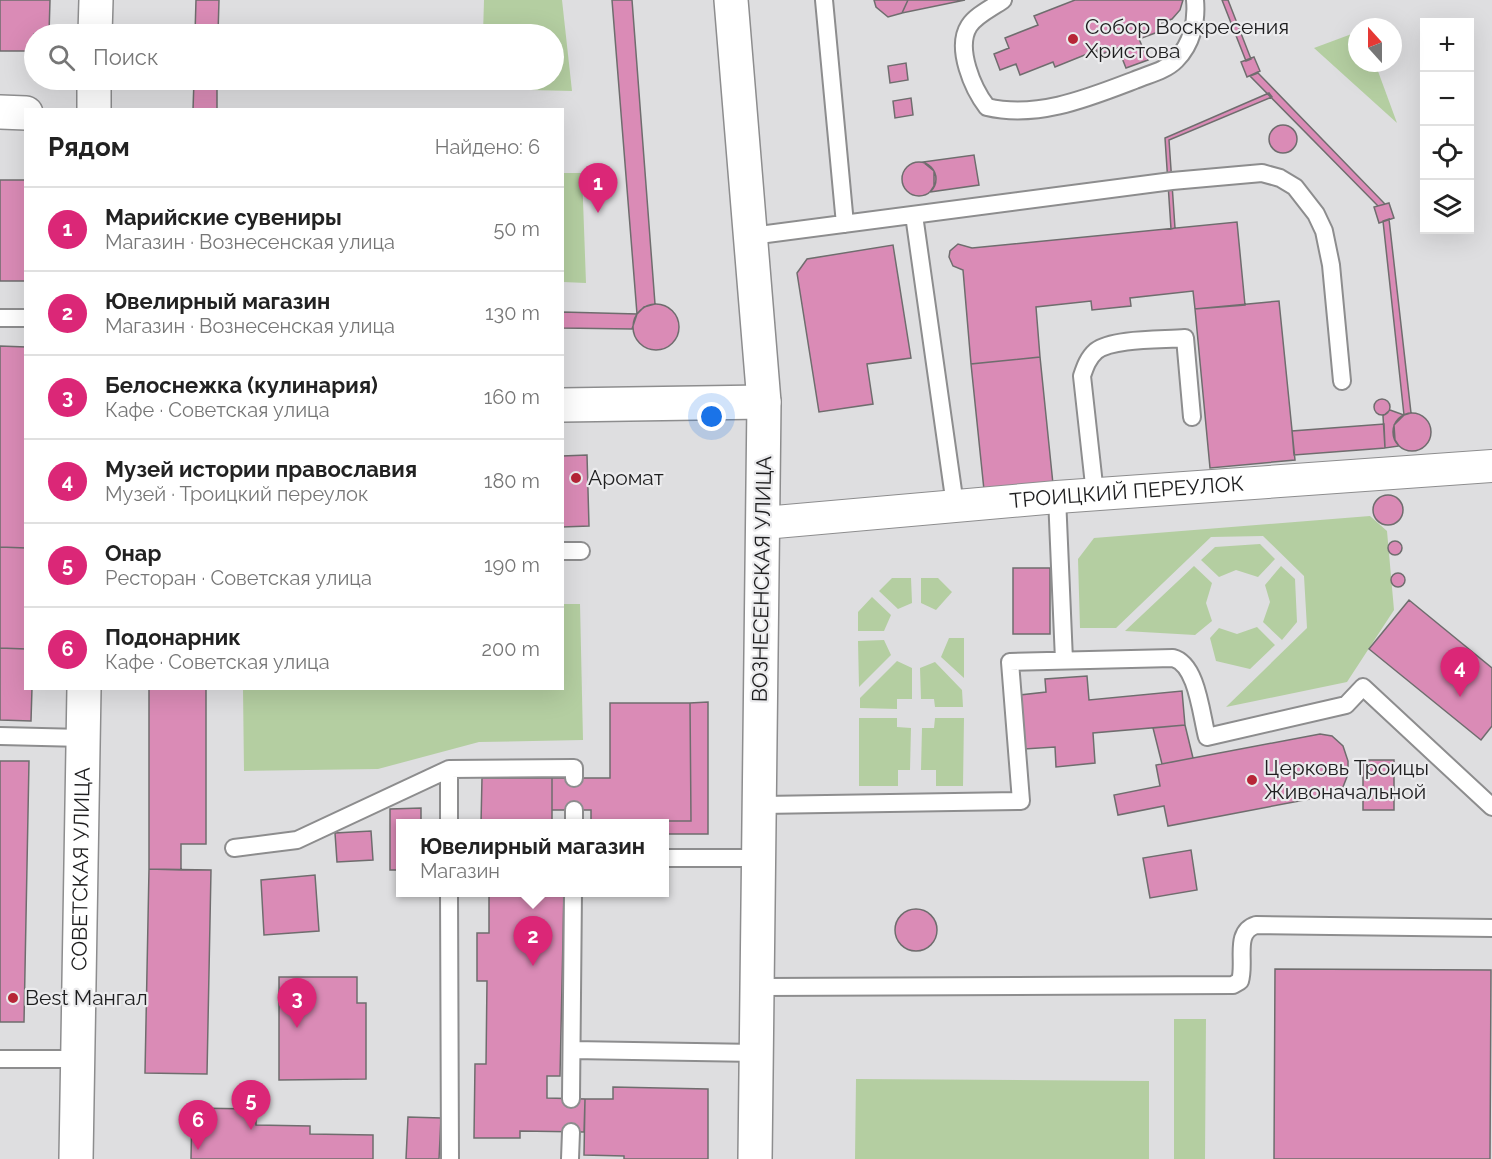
<!DOCTYPE html>
<html lang="ru">
<meta charset="utf-8">
<style>
:root{--surface:#fff;--page:#f2f2f2;--text:#222;--muted:#767676;--line:#e0e0e0;--accent:#db2777}
body{margin:0;font-family:Raleway,sans-serif;background:var(--page);color:var(--text)}
.controls{position:absolute;right:18px;top:18px;display:grid;overflow:hidden;border-radius:0px;box-shadow:0 6px 24px #0002}
.controls button{width:54px;height:54px;display:grid;place-items:center;padding:0;border:0;border-bottom:2px solid var(--line);background:var(--surface);color:var(--text);font:30px sans-serif}
.compass{position:absolute;left:1348px;top:18px;width:54px;height:54px;border-radius:50%;background:var(--surface);box-shadow:0 6px 24px #0002;rotate:339deg}
.you{position:absolute;left:712px;top:417px;width:21px;height:21px;margin:-15px;border:4px solid #fff;border-radius:50%;background:#1a73e8;box-shadow:0 0 0 9px #1a73e833}
.badge{display:grid;place-items:center;width:39px;height:39px;border-radius:50%;background:var(--accent);color:#fff;font-size:20px;font-weight:700}
.pin{position:absolute;translate:-50% -50px;filter:drop-shadow(0 2px 3px #0008)}
.pin::after{content:'';position:absolute;top:32px;width:21px;height:18px;background:inherit;clip-path:polygon(0 0,100% 0,50% 100%)}
.popup{position:absolute;left:396px;top:819px;width:273px;height:78px;box-sizing:border-box;display:grid;place-content:center;border-radius:0px;background:var(--surface);filter:drop-shadow(0 2px 4px #0005);font-size:20px;white-space:nowrap;color:var(--muted)}
.popup b{font-size:22px;color:var(--text)}
.popup::after{content:'';position:absolute;left:50%;top:100%;margin-left:-12px;border:12px solid transparent;border-top-color:var(--surface)}
.list{margin:0;padding:0;list-style:none}
h2{display:flex;justify-content:space-between;align-items:center;height:78px;margin:0;padding:0 24px;font-size:26px}
h2 small{font-size:20px;font-weight:400;color:var(--muted)}
.list li{display:grid;grid-template-columns:39px 1fr auto;gap:18px;align-items:center;box-sizing:border-box;height:84px;padding:0 24px;border-top:2px solid var(--line)}
.list b{display:block;font-size:22px;white-space:nowrap}
.list p{margin:0;font-size:20px;white-space:nowrap;color:var(--muted)}
.list em{font-size:20px;font-style:normal;color:var(--muted)}
.icon{flex:none;width:33px;height:33px;fill:none;stroke:currentColor;stroke-width:2;stroke-linecap:round;stroke-linejoin:round}
.map{position:relative;flex:none;width:1492px;height:1159px;overflow:hidden}
.search{position:absolute;background:var(--surface);box-shadow:0 6px 24px #0002;left:24px;top:24px;width:540px;height:66px;display:flex;align-items:center;gap:15px;box-sizing:border-box;padding:0 21px;border-radius:33px;color:var(--muted);font-size:22px}
.panel{position:absolute;background:var(--surface);box-shadow:0 6px 24px #0002;left:24px;top:108px;width:540px;height:582px;border-radius:0px}
.map>svg:first-child{display:block}
.green{fill:#b4cea1}
.building{fill:#da8bb6;stroke:#6f6d6e;stroke-width:1.5}
.lines{fill:none;stroke-linecap:round;stroke-linejoin:round}
.lane-casing{stroke:#8d8d8e;stroke-width:20}
.street-casing{stroke:#8d8d8e;stroke-width:34}
.secondary-casing{stroke:#8d8d8e;stroke-width:36}
.lane{stroke:#fff;stroke-width:16}
.street{stroke:#fff;stroke-width:32}
.secondary{stroke:#fff;stroke-width:33}
.poi-dot{fill:#b72537;stroke:#ebebed;stroke-width:2}
.labels{text-anchor:middle;stroke-width:4.5;stroke-linejoin:round;paint-order:stroke}
.poi-label{font-size:21px;fill:#1e1e1f;stroke:#ebebed;text-anchor:start}
.street-label{font-size:21px;fill:#1e1e1f;stroke:#ebebed}
</style>
<div class="map">
<svg width="1492" height="1159" viewBox="0 0 1492 1159">
<rect width="100%" height="100%" fill="#dedee0"/>
<path class="green" d="M484,0H562L572,91L481,89V80H554V34H483Z
M1357,32V63H1375L1397,123L1314,48Z
M563,173H582L586,283L563,282Z
M1370,516L1387,531L1394,610L1347,682L1226,707L1307,628L1304,576L1263,536L1211,537L1116,628H1080L1078,559L1094,538Z
M1260,544L1275,559L1258,577L1236,570L1219,577L1201,560L1215,547Z
M1194,566L1212,583L1206,603L1212,621L1195,635L1125,631Z
M1281,566L1295,579L1297,622L1282,640L1263,622L1270,602L1265,585Z
M892,578H911L912,603L898,609L879,591Z
M921,578H938L952,592L936,610L921,603Z
M872,597L891,615L884,631H858V612Z
M563,604H580L583,740L479,742L378,769L244,771L243,689L562,688Z
M1257,627L1275,645L1250,669L1216,661L1210,638L1219,628L1237,634Z
M949,638H964V678L941,657Z
M884,640L891,655L859,687L858,641Z
M897,661L912,668V699H897V709L860,708V698Z
M935,662L962,690L963,707H935L934,699H921L920,668Z
M859,718H897V727L911,728L910,770H898V786H859Z
M935,718H964L963,786H936V770H921L922,728H934Z
M1174,1019H1206L1205,1159H1174Z
M856,1079L1149,1081V1159H855Z"/>
<path class="building" d="M0,0H50L49,34H34V51H0Z
M196,0H219L218,34H195Z
M612,0H632L655,304L644,307L637,314Z
M874,0H908L902,13L888,17L876,7Z
M908,0H965L902,13Z
M1075,0H1183L1180,10L1172,19L1156,25L1158,32L1139,39L1148,60L1126,68L1118,48L1099,55L1097,50L1055,67L1053,62L1020,75L1016,64L1000,70L994,54L1009,48L1005,38L1038,25L1034,16Z
M1222,0H1228L1251,59L1246,61Z
M1254,57L1260,71L1247,77L1241,62Z
M906,63L908,80L890,83L888,66Z
M1258,73L1385,204L1378,206L1250,76Z
M194,80H217V110H193Z
M1269,93L1272,97L1169,140L1175,228L1171,229L1165,138Z
M911,98L913,115L895,118L893,101Z
M1269 139a14 14 0 1 1 28 0a14 14 0 1 1-28 0Z
M974,155L979,185L930,192L934,186V171L923,162Z
M902 179a17 17 0 1 1 34 0a17 17 0 1 1-34 0Z
M0,180H26V281H0Z
M1389,203L1394,218L1379,223L1374,207Z
M1389,219L1411,413L1404,415L1383,221Z
M1237,222L1245,305L1195,309L1193,291L1130,298L1131,306L1092,310L1091,301L1036,307L1040,357L971,364L963,270L953,266L949,257L950,251L958,244L972,248Z
M893,245L911,358L867,364L873,404L819,412L797,273L807,259Z
M1279,301L1295,460L1210,468L1195,309Z
M633 327a23 23 0 1 1 46 0a23 23 0 1 1-46 0Z
M562,312L637,314L632,329L562,328Z
M0,346L26,347V548L0,547Z
M1040,357L1053,484L984,490L971,364Z
M1374 407a8 8 0 1 1 16 0a8 8 0 1 1-16 0Z
M1390,410L1404,415L1394,425L1395,440L1399,446L1385,448L1383,416Z
M1393 432a19 19 0 1 1 38 0a19 19 0 1 1-38 0Z
M1384,424L1385,448L1294,455L1292,431Z
M587,455L589,526L562,527V456Z
M1373 510a15 15 0 1 1 30 0a15 15 0 1 1-30 0Z
M1388 548a7 7 0 1 1 14 0a7 7 0 1 1-14 0Z
M0,547L26,548V649L0,648Z
M1013,568H1050V634H1013Z
M1391 580a7 7 0 1 1 14 0a7 7 0 1 1-14 0Z
M1409,600L1492,668V726L1481,740L1369,649Z
M0,648L26,649V688H32L31,721L0,720Z
M1087,676L1089,700L1182,691L1185,725L1093,733L1095,763L1056,767L1055,747L1024,749L1020,695L1046,692L1045,679Z
M149,688H206V844H181V870L149,869Z
M708,702V834H665V824H601V821H691L690,703Z
M610,703H690L691,821H591V810H552V778H610Z
M1185,725L1193,758L1162,764L1153,728Z
M1320,734L1332,736L1343,746L1348,761V774L1343,787L1331,795L1168,826L1164,806L1118,815L1114,795L1160,786L1156,765Z
M1363,760H1394V810H1363Z
M0,761H29L24,1022H0Z
M482,778H552V824H481Z
M421,808V824H401V870H390V809Z
M371,831L373,860L337,862L335,833Z
M1191,850L1197,890L1150,898L1143,858Z
M149,869L211,870L207,1074L145,1073Z
M315,875L319,931L264,935L261,880Z
M489,892H564L560,1076H547V1098L585,1099L584,1132L520,1131V1138H474L475,1064H486L487,981H477V933H489Z
M895 930a21 21 0 1 1 42 0a21 21 0 1 1-42 0Z
M1275,969L1491,970L1490,1159H1274Z
M279,977H357V1003H366V1079L279,1080Z
M613,1087L708,1089V1159H624V1156L584,1155L585,1099H613Z
M192,1108L256,1109V1125L310,1126V1134L373,1135V1159H191Z
M408,1117L441,1118L439,1159H406Z"/>
<g class="lines">
<defs>
<path id="lane" d="M824,0L845,224
M1003,0C992,8 976,15 969,26C955,48 973,89 987,107C1037,119 1088,98 1135,80C1149,74 1165,71 1176,60C1192,44 1197,21 1195,0
M914,215L955,505
M751,236L1172,181L1262,173L1280,178L1295,187L1316,214L1324,231L1331,265L1342,381
M0,318H26
M1095,494L1082,376C1085,367 1088,358 1096,351C1113,338 1163,340 1185,338L1192,417
M1057,497L1064,660
M562,551H581
M0,736L83,738
M759,805L1021,801L1010,662L1173,658C1197,664 1201,714 1207,737L1346,705L1363,687L1492,807
M449,824V769L574,768V778
M574,824V810
M234,848L297,840L449,769
M665,858H759
M449,892L450,1159
M758,987L1233,985L1240,981C1246,962 1233,932 1256,925L1492,928
M572,1050L757,1053
M0,1059H78
M571,1099L573,892
M570,1159L571,1132"/>
<g id="street">
<path id="s1" d="M764,523L1057,497L1492,466"/>
</g>
<g id="secondary">
<path d="M731,0L764,402L755,1159"/>
<path d="M95,34L96,0"/>
<path d="M94,110V80"/>
<path d="M0,112L26,113"/>
<path d="M562,405L764,402"/>
<path id="s2" d="M76,1159L84,688"/>
</g>
</defs>
<use href="#lane" class="lane-casing"/>
<use href="#street" class="street-casing"/>
<use href="#secondary" class="secondary-casing"/>
<use href="#lane" class="lane"/>
<use href="#street" class="street"/>
<use href="#secondary" class="secondary"/>
</g>
<g class="poi-dot">
<circle cx="1073" cy="39" r="6"/>
<circle cx="576" cy="478" r="6"/>
<circle cx="1252" cy="780" r="6"/>
<circle cx="13" cy="998" r="6"/>
</g>
<g class="labels">
<g class="poi-label">
<text x="1085" y="34">Собор Воскресения<tspan x="1085" dy="24">Христова</tspan></text>
<text x="588" y="485">Аромат</text>
<text x="1264" y="775">Церковь Троицы<tspan x="1264" dy="24">Живоначальной</tspan></text>
<text x="25" y="1005">Best Мангал</text>
</g>
<g class="street-label">
<text dy="7" stroke="none"><textPath href="#s1" startOffset="364">ТРОИЦКИЙ ПЕРЕУЛОК</textPath></text>
<text transform="translate(762 579) rotate(-89)" y="7">ВОЗНЕСЕНСКАЯ УЛИЦА</text>
<text dy="7" stroke="none"><textPath href="#s2" startOffset="290">СОВЕТСКАЯ УЛИЦА</textPath></text>
</g>
</g>
</svg>
<div class="controls">
<button>+</button>
<button>−</button>
<button><svg class="icon" aria-label="locate" viewBox="0 0 24 24"><circle cx="12" cy="12" r="6"/><path d="M12 2v4M12 18v4M2 12h4M18 12h4"/></svg></button>
<button><svg class="icon" aria-label="layers" viewBox="0 0 24 24"><path d="M12 4l9 5-9 5-9-5zM3 14l9 5 9-5"/></svg></button>
</div>
<svg class="compass" viewBox="-18 -18 36 36"><path d="M0-13l5 13h-10z" fill="#e53935"/><path d="M0 13l5-13h-10z" fill="#767676"/></svg>
<div class="you"></div>
<div class="pin badge" style="left:598px;top:213px">1</div>
<div class="pin badge" style="left:533px;top:966px">2</div>
<div class="popup"><b>Ювелирный магазин</b>Магазин</div>
<div class="pin badge" style="left:297px;top:1028px">3</div>
<div class="pin badge" style="left:1460px;top:697px">4</div>
<div class="pin badge" style="left:251px;top:1130px">5</div>
<div class="pin badge" style="left:198px;top:1150px">6</div>
<div class="search"><svg class="icon" aria-label="search" viewBox="0 0 24 24"><circle cx="10" cy="10" r="6"/><path d="M15 15l6 6"/></svg>Поиск</div>
<section class="panel">
<h2>Рядом<small>Найдено: 6</small></h2>
<ul class="list">
<li><span class="badge">1</span><div><b>Марийские сувениры</b><p>Магазин · Вознесенская улица</p></div><em>50 m</em></li>
<li><span class="badge">2</span><div><b>Ювелирный магазин</b><p>Магазин · Вознесенская улица</p></div><em>130 m</em></li>
<li><span class="badge">3</span><div><b>Белоснежка (кулинария)</b><p>Кафе · Советская улица</p></div><em>160 m</em></li>
<li><span class="badge">4</span><div><b>Музей истории православия</b><p>Музей · Троицкий переулок</p></div><em>180 m</em></li>
<li><span class="badge">5</span><div><b>Онар</b><p>Ресторан · Советская улица</p></div><em>190 m</em></li>
<li><span class="badge">6</span><div><b>Подонарник</b><p>Кафе · Советская улица</p></div><em>200 m</em></li>
</ul>
</section>
</div>
